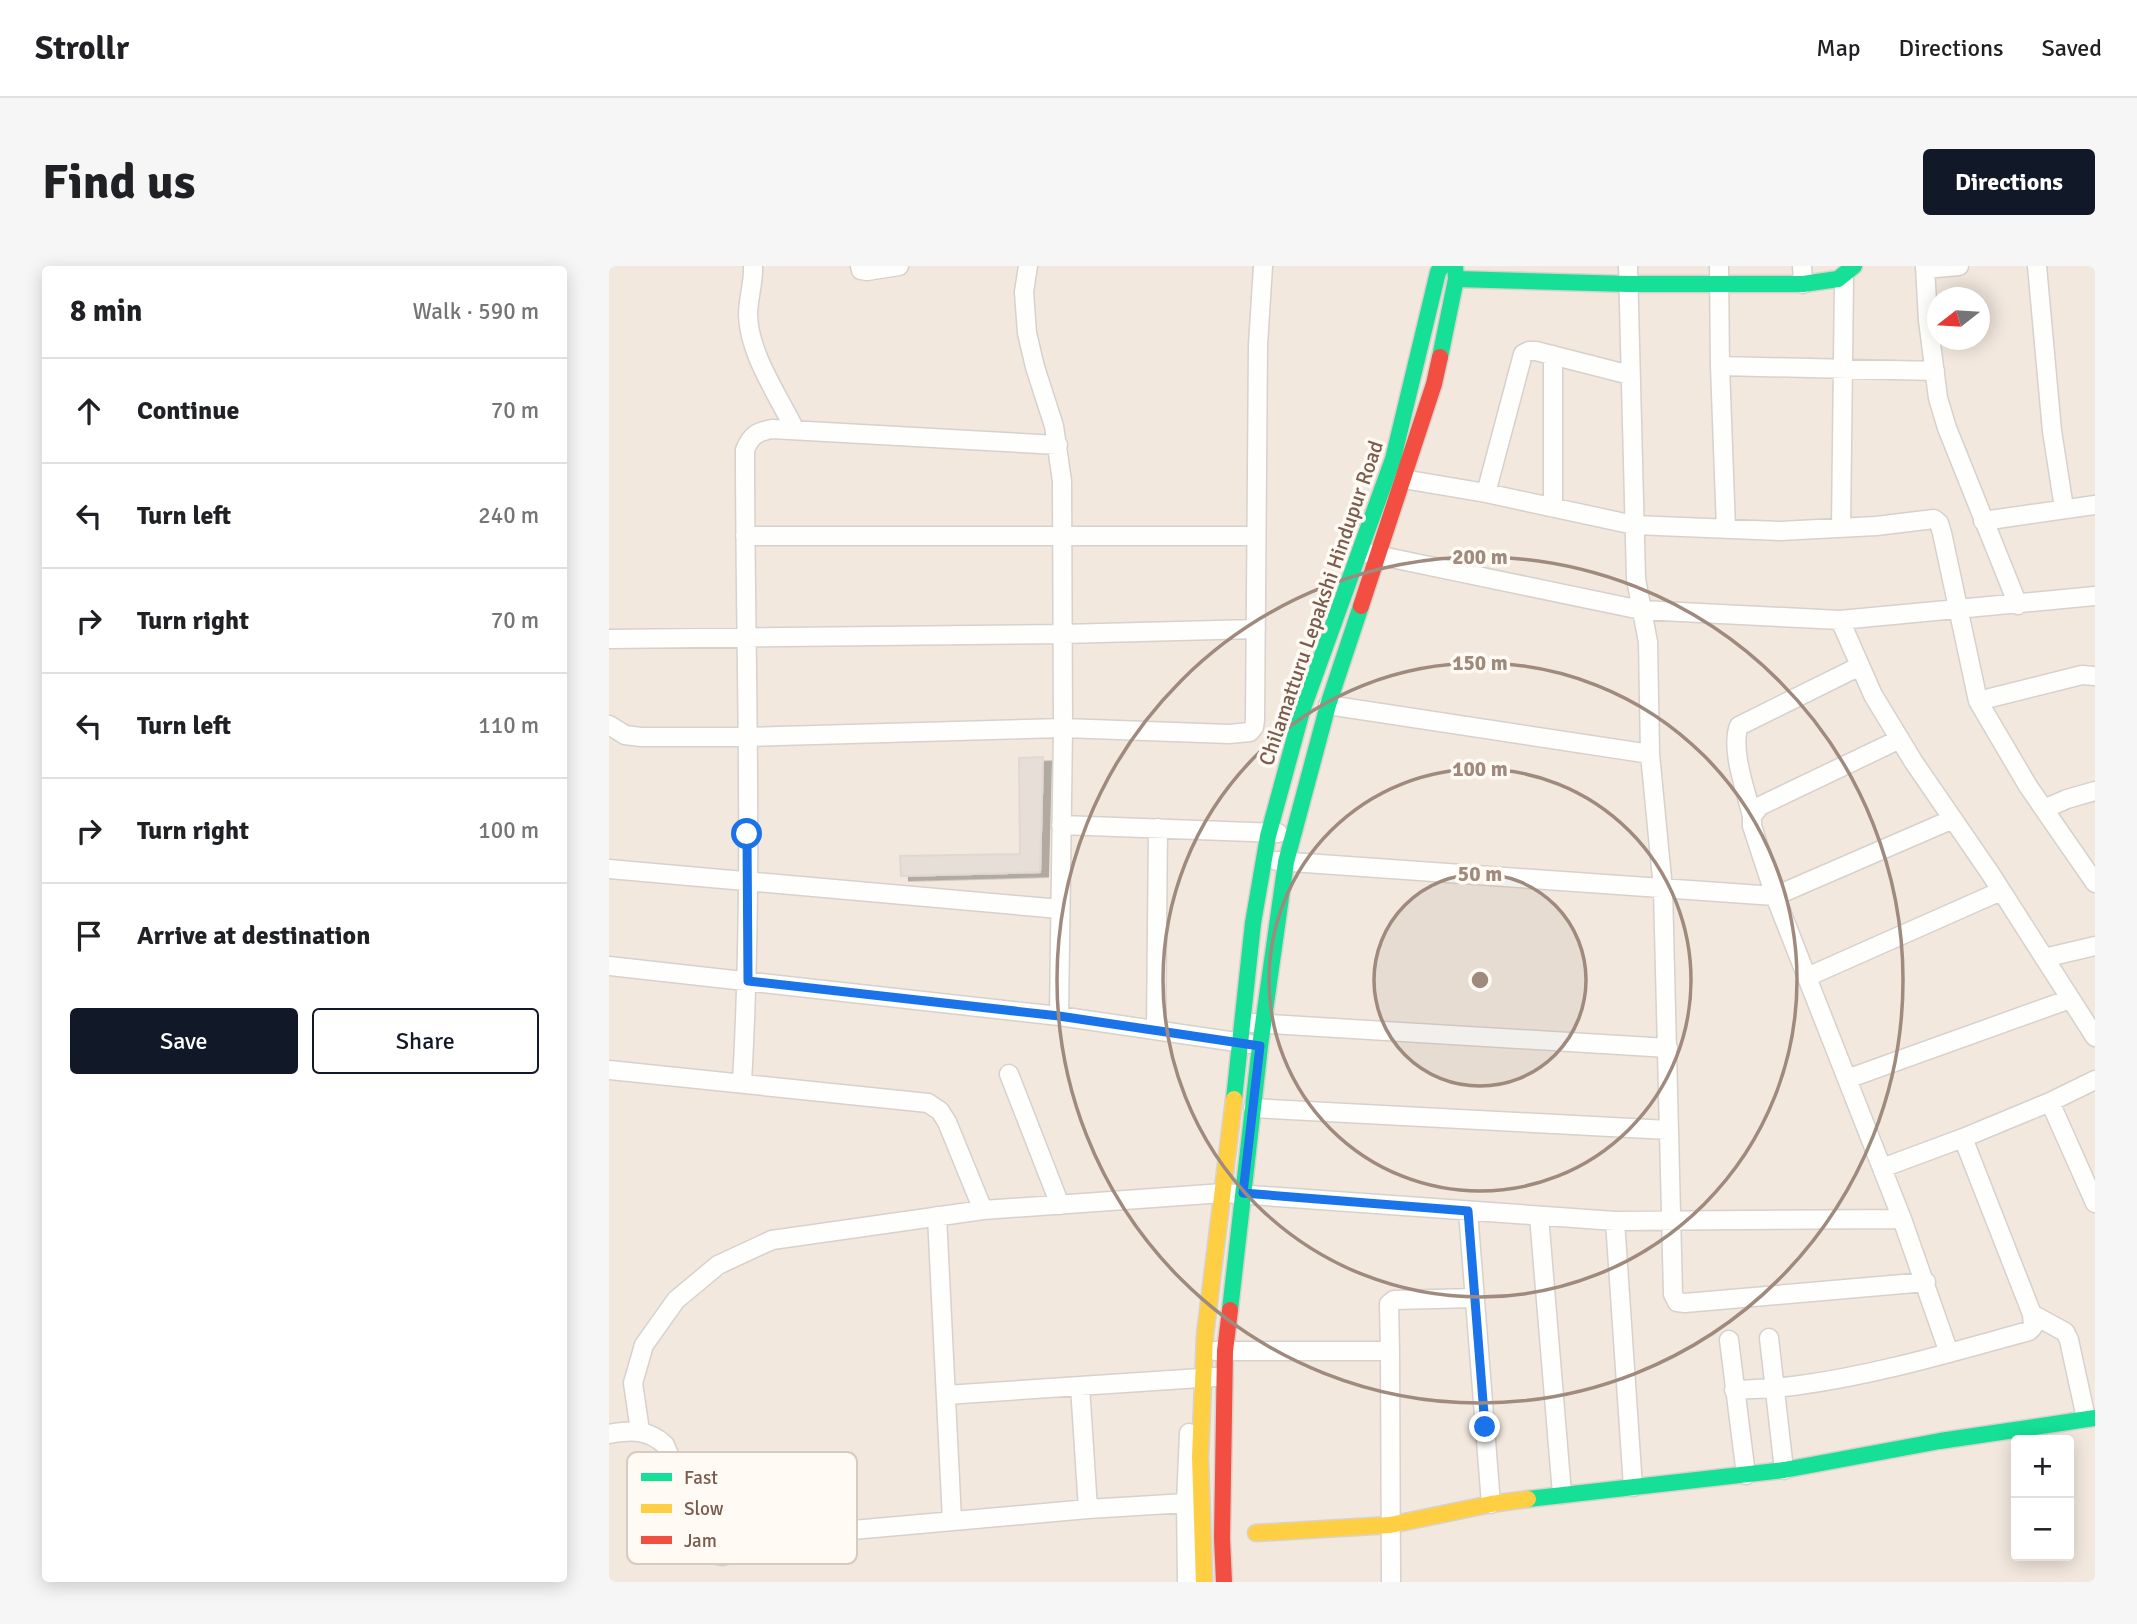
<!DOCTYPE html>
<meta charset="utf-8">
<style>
:root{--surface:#fff;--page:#f6f6f6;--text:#202124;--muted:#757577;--line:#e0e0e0;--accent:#111827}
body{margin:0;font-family:Signika,sans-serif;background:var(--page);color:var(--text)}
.controls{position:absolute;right:21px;bottom:21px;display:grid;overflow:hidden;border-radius:7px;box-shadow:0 4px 18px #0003}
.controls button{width:63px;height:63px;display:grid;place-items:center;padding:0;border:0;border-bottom:2px solid var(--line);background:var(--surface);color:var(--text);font:35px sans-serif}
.compass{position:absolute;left:1318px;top:21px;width:63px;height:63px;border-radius:50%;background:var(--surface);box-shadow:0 4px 18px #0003;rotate:253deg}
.stop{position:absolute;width:21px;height:21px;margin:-16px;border:5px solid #1a73e8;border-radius:50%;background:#fff}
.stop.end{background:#1a73e8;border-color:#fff;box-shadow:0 2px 7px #0008}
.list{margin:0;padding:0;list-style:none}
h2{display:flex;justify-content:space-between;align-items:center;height:91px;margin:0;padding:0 28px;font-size:30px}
h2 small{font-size:23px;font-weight:400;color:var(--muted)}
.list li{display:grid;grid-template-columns:46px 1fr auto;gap:21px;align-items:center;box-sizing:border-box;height:105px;padding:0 28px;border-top:2px solid var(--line)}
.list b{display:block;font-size:26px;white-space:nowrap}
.list em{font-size:23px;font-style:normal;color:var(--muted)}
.actions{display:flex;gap:14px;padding:21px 28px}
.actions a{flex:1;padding:16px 0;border:2px solid var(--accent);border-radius:7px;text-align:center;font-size:24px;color:var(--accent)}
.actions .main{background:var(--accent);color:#fff}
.icon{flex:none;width:38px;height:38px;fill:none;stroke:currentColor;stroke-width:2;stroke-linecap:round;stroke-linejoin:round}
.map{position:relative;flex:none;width:1486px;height:1316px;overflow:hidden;border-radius:7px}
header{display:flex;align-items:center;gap:42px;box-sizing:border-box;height:98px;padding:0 35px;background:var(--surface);border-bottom:2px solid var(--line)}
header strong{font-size:33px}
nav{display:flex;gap:38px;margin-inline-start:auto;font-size:24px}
.intro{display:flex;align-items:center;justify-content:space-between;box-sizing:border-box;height:168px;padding:0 42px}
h1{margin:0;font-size:49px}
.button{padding:18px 32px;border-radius:7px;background:var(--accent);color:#fff;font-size:24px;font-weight:700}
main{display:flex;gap:42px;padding:0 42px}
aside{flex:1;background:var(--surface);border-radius:7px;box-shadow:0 4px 18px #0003}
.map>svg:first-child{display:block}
.residential{fill:#f2e8de;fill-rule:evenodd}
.building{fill:#e6ded7;stroke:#e2d8d2;stroke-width:2;filter:url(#shadow)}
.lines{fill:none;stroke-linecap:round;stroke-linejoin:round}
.street-casing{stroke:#d7d1cb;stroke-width:21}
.fast-casing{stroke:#d9d2cb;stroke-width:19}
.slow-casing{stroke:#d9d2cb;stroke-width:19}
.jam-casing{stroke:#d9d2cb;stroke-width:19}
.street{stroke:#fefefd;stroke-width:18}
.fast{stroke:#16e098;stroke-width:16}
.slow{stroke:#ffcf43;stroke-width:16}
.jam{stroke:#f24e42;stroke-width:16}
.route{stroke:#1a73e8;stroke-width:9}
.ring{fill:none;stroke:#9f8a7d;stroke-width:3.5}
.labels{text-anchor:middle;stroke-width:7;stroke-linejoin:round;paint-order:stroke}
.street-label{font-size:21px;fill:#7a5c4d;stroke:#fffaf3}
.key{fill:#fffaf3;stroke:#d7cbc1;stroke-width:2}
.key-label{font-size:19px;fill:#7a5c4d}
.centre{fill:#9f8a7d;stroke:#fffaf3;stroke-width:3.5}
.ring-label{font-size:21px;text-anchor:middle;font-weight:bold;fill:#9f8a7d;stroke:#fffaf3;stroke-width:7;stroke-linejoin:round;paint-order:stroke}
</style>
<header>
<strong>Strollr</strong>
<nav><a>Map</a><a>Directions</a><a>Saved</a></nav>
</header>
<div class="intro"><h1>Find us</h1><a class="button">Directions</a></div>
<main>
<aside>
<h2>8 min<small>Walk · 590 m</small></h2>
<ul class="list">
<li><svg class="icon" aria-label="ahead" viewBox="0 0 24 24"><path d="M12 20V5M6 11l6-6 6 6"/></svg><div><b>Continue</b></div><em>70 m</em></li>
<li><svg class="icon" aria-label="left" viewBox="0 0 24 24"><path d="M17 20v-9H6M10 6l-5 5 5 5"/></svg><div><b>Turn left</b></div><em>240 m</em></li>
<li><svg class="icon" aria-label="right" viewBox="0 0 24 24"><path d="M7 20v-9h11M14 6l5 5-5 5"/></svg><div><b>Turn right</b></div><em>70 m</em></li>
<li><svg class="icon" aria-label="left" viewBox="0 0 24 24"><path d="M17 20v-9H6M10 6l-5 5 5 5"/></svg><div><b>Turn left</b></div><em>110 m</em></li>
<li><svg class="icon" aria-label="right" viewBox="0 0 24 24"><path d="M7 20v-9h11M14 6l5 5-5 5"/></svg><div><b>Turn right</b></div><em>100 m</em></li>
<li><svg class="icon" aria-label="arrive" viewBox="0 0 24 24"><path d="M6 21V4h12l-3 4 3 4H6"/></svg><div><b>Arrive at destination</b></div></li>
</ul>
<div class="actions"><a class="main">Save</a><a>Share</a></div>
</aside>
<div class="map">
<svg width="1486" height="1316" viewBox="0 0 1486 1316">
<defs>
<filter id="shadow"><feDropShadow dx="8" dy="4.5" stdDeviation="0" flood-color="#0004"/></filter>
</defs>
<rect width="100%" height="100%" fill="#f9f5f0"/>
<path class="residential" d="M0,0H1486V1316H0ZM1328,32H1370V74H1328ZM1407,1174H1460V1290H1407Z"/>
<path class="building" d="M434,491L431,606L292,610L291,590L411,588L410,492Z"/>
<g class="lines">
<defs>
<path id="street" d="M144,0C145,16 139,32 139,49C140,88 169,129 186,164
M251,0L252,4L258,5L290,0
M419,0L415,26L418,67L426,101L445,160L453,215L454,462L450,750L641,778
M1019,0L1027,313L1039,376L1041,488L1054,623L1064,1028L1068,1036L1076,1037L1317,1016
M1110,0L1111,100L1117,263
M1193,0L1194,18
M1316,0L1319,54L1329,132L1338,162L1409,339
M1428,0L1443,165L1455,242
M1316,3L1350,0
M944,89V241
M1111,100L1326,105
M794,213L877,227L1025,259L1171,265L1267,260L1325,253L1330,257L1333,267L1369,435L1419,520L1486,617
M877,227L914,88L920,85H927L1021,109
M1374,255L1486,239
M1232,262L1235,12
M136,270H647
M758,287L1032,344L1231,354L1486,330
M1231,354L1264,429L1304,495L1381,607L1486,771
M0,373L453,368L647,363
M1369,435L1473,409L1486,410
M719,439L1041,488
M0,459L16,469L32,471H138L454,462L620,468L641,466L645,461L646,454L649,79L654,0
M1291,473L1151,540L1143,550V560L1166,630L1293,953
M1435,543L1458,533L1486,525
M1143,550C1137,525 1121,483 1130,460L1251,400
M452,559L669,567
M668,595L1166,630L1344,553
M0,603L451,643
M1435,692L1486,680
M0,700L450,750
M1198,711L1392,625
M643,757L1059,782
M547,764L549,562
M0,804L319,837L331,845L338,856L374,944
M400,808L451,939
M1238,813L1461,733
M133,817C145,606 136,395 136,184C142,169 148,166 163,163L449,179
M1441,836L1486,937
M644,842L1059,864
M1354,872L1441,836L1486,814
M859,945L882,1238
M328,950L343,1254
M930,950L953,1228
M1006,955L1024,1221
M1423,1048L1456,1066L1460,1074L1477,1152
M1160,1072L1175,1204
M1120,1074L1137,1209
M606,1085H781L782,1316
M781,1085L780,1038L785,1034L866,1032
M471,1120L479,1243
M1125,1124C1145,1123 1165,1122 1184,1120C1264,1110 1343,1086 1420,1065L1424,1061L1423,1048L1354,872L1273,902
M337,1129L606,1111
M31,1165L24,1117L35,1079L67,1034L109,999L163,974L374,944L614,927L1006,955L1293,953L1340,1087
M0,1168C22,1164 39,1163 56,1179L96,1278L103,1288L113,1290L199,1268L479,1243L577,1237L578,1316
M577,1237L580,1167"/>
<path id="fast" d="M847,13L1019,18H1194L1229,13L1245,0
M831,91L847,13L846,0
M625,833L644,657L659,570L693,445L784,193L829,6L833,0
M621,1044L651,780L677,596L719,439L752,340
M919,1233L1175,1204L1331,1175L1486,1152"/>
<path id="slow" d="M647,1267L781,1259L882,1238L919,1233
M595,1316L591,1191L596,1069L625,833"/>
<path id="jam" d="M752,340L825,118L831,91
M615,1316L613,1272L616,1085L621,1044"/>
</defs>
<use href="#street" class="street-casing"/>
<use href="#fast" class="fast-casing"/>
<use href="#slow" class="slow-casing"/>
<use href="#jam" class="jam-casing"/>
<use href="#street" class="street"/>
<use href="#fast" class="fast"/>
<use href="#slow" class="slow"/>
<use href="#jam" class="jam"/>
</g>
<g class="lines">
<path class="route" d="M138,568L139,715L450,750L651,780L634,927L859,945L876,1161"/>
</g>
<circle cx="871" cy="714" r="106" fill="#9f8a7d" fill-opacity=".12"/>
<g class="ring">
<circle cx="871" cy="714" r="106"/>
<circle cx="871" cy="714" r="211"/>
<circle cx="871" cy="714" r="317"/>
<circle cx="871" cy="714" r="423"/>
</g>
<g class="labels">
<g class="street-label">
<text transform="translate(712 337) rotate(-71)" y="7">Chilamatturu Lepakshi Hindupur Road</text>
</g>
</g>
<rect x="18" y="1186" width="230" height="112" rx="10" class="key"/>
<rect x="32" y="1207" width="31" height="8" fill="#16e098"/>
<rect x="32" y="1238" width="31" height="9" fill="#ffcf43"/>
<rect x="32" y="1270" width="31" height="8" fill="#f24e42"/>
<g class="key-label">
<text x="75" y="1218">Fast</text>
<text x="75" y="1249">Slow</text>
<text x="75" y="1281">Jam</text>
</g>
<circle cx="871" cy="714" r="10" class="centre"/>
<g class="ring-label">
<text x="871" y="298">200 m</text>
<text x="871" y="404">150 m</text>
<text x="871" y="510">100 m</text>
<text x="871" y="615">50 m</text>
</g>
</svg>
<div class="controls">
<button>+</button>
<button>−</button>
</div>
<svg class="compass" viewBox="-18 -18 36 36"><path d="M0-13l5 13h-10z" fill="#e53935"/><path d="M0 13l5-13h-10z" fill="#757577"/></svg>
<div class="stop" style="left:138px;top:568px"></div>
<div class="stop end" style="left:876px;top:1161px"></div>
</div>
</main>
